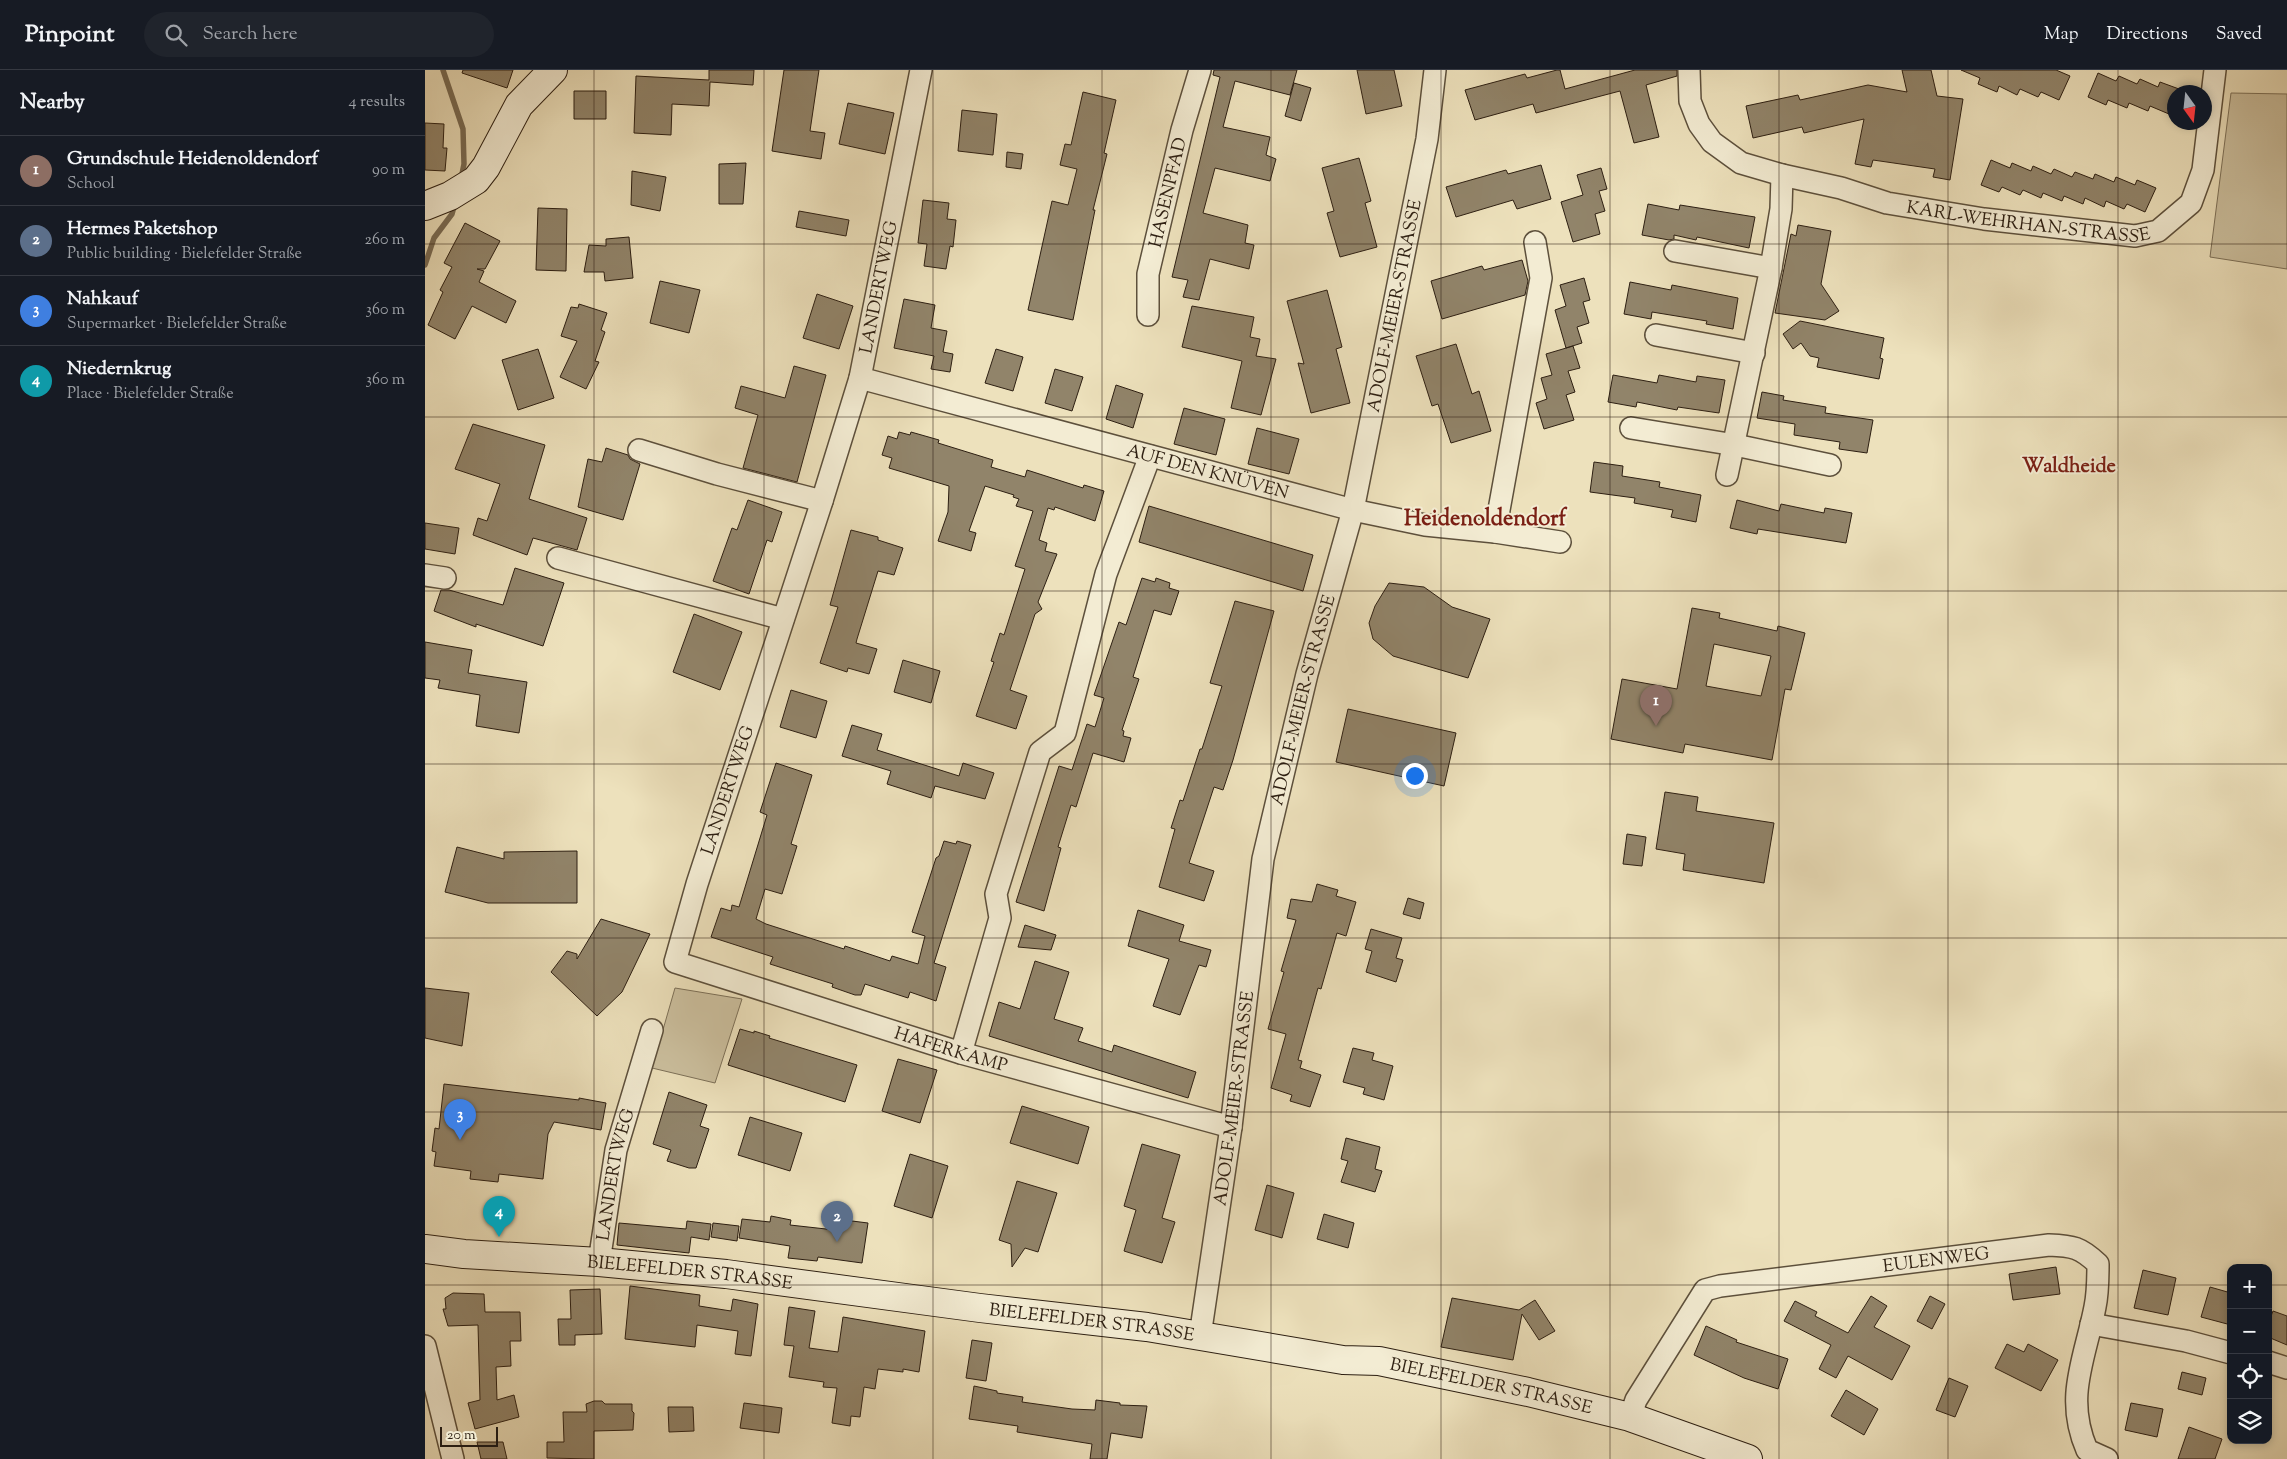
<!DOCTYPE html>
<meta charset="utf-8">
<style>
:root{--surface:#171b24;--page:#20242c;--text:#f1f3f6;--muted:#9ea1a6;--line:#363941;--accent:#8c9099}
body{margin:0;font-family:"Sorts Mill Goudy",serif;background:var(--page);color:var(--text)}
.controls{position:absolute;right:15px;bottom:15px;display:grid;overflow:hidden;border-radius:10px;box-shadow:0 2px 8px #0003}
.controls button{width:45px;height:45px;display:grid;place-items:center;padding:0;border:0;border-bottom:1px solid var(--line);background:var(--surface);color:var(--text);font:25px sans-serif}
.compass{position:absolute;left:1742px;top:15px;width:45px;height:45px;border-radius:50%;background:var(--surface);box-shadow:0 2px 8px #0003;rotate:165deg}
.scale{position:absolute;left:15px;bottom:12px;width:58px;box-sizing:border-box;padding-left:5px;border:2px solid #2d1f12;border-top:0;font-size:14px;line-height:18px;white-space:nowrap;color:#2d1f12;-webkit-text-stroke:4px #f3ecd3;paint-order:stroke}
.you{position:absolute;left:989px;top:705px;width:18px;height:18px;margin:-12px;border:4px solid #fff;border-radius:50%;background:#1a73e8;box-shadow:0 0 0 8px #1a73e833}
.badge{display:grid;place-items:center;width:32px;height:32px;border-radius:50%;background:var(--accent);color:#fff;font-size:16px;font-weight:700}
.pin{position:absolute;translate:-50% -41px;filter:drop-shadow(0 1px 2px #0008)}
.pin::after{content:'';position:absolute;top:26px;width:18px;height:15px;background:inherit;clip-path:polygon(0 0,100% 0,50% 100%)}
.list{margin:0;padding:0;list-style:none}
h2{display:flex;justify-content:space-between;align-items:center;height:65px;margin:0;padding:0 20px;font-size:21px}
h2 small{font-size:16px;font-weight:400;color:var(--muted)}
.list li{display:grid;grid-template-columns:32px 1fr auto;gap:15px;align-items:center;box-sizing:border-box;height:70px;padding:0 20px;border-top:1px solid var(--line)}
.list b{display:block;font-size:19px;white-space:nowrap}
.list p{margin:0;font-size:16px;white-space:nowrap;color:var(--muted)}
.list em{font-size:16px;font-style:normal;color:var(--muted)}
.icon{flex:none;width:28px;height:28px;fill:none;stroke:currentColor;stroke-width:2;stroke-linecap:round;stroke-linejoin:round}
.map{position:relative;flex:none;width:1862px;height:1389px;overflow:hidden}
header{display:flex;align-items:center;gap:30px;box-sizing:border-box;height:70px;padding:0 25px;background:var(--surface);border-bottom:1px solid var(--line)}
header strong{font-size:24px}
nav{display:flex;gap:28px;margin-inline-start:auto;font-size:18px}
.search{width:350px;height:45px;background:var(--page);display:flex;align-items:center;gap:12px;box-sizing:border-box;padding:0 18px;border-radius:28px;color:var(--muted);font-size:19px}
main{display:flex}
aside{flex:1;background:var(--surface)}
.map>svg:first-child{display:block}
.green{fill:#ccc09f;stroke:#7c7058}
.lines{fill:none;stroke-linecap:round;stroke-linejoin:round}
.stream{stroke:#796c55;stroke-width:5.5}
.building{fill:#91846a;stroke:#2d1f12;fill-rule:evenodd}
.minor-casing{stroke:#5d503c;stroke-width:24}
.secondary-casing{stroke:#2d1f12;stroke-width:30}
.minor{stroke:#f3ecd3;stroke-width:21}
.secondary{stroke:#f3ecd3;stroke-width:28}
.grid{fill:none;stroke:#2d1f12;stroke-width:1;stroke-opacity:0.55}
.labels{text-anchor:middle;stroke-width:4;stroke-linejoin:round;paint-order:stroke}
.street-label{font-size:18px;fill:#2d1f12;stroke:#f3ecd3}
.quarter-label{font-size:20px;font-weight:bold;fill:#7a1f14;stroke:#f3ecd3}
.district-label{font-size:22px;font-weight:bold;fill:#7a1f14;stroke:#f3ecd3}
</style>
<header>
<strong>Pinpoint</strong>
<div class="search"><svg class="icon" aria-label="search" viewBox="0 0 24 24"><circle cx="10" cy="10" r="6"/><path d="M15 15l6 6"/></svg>Search here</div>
<nav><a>Map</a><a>Directions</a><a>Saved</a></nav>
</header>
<main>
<aside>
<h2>Nearby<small>4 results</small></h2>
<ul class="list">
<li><span class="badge" style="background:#8d6e63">1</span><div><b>Grundschule Heidenoldendorf</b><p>School</p></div><em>90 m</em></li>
<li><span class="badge" style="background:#5c6f8a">2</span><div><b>Hermes Paketshop</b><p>Public building · Bielefelder Straße</p></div><em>260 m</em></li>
<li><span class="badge" style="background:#3f7fe0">3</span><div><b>Nahkauf</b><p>Supermarket · Bielefelder Straße</p></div><em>360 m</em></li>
<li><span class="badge" style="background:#0f9aa8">4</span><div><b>Niedernkrug</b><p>Place · Bielefelder Straße</p></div><em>360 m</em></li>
</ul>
</aside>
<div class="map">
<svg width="1862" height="1389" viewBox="0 0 1862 1389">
<rect width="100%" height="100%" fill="#ede1bc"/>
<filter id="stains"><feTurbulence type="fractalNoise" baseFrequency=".004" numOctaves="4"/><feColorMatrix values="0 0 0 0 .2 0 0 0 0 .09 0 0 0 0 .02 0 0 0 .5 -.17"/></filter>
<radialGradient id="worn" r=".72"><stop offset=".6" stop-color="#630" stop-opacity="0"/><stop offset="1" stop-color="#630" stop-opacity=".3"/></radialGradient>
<path class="green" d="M1806,23L1862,24V199L1785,187Z
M250,918L317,929L290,1013L227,998Z"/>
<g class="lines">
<path class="stream" d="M18,0L38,59L39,94L36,109
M0,195L9,168L27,144L30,133"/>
</g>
<path class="building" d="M38,0H88L82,18L37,3Z
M284,0H329L328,15L285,12L284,36L247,34L246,65L209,63L211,6L284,10Z
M359,0H394L385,61L400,63L396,89L347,81Z
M789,0H872L865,25L810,11L798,57L845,67L841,85L851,89L845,111L790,98L778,143L823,155L820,173L829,175L824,199L785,189L774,230L758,227L763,210L747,207L795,7L788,5Z
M932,0H969L977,36L941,44Z
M1132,0H1135L1140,19L1210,0H1252V6L1221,15L1234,67L1209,73L1195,21L1111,43L1108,34L1050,50L1040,20L1100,4L1102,8Z
M1477,0H1506L1512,26L1538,29L1525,110L1508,107L1510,99L1448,90L1446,97L1430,94L1439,49L1379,63L1377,57L1328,68L1321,36L1373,25L1375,30L1443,15L1482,22Z
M1536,0H1631L1645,6L1634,30L1616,22L1613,27L1595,19L1592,25L1574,16L1572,22L1553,14L1555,8Z
M1673,3L1691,11L1694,6L1712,14L1715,9L1733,17L1735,12L1754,19L1753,22H1750V30L1744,44L1725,36L1723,41L1704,33L1702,38L1683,30L1681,35L1663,27Z
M869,13L886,18L876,51L860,46Z
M149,21H181V49H149Z
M658,22L691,30L679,83L682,84L668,140H670L648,250L603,240L627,131L643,135L652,99L635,95L640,74L646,75Z
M423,33L469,43L460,84L414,74Z
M537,40L572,44L568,85L533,81Z
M0,53L19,54L18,78H22L20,101L0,100Z
M582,82L598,84L596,99L581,97Z
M934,88L946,131L940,133L952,177L915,187L902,143L909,141L897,98Z
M1566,90L1585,98L1587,93L1606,101L1608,96L1626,104L1629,99L1647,107L1650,102L1668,109L1670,104L1689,112L1691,107L1710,115L1712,110L1731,118L1720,142L1702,134L1699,139L1681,131L1679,137L1660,128L1658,134L1639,126L1637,131L1618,123L1616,128L1598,120L1595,125L1577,117L1574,122L1556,115Z
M321,93L318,134H294V94Z
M1116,95L1126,129L1092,139L1088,130L1031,147L1021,117L1081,100L1083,104Z
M1176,98L1182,119L1174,121L1180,141L1170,144L1175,164L1148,172L1136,132L1158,125L1152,105Z
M207,101L241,107L235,141L206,135Z
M498,130L524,133L522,149L531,150L528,177L525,176L521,199L499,196L502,174L493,173Z
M1223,134L1254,140L1255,135L1330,147L1324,178L1272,167L1271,170L1249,165V169L1244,170L1217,165Z
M113,138L142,139L141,201L111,200Z
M374,141L424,150L421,166L371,157Z
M40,153L75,171L60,199H52L59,201L54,212L91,231L81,253L47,236L30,269L3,255L18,222L15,220L27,197L19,193Z
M1373,155L1406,161L1396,214L1414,241L1400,250L1350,243L1366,164L1371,166Z
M204,167L208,208L180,211L179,202H159L164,175L181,176V169Z
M1097,190L1103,211L1100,225L1017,249L1006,211L1057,196L1059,200Z
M1159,208L1165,230L1158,232L1164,253L1152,257L1157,273L1141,278L1130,240L1141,236L1135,215Z
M235,211L275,220L264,263L225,253Z
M1205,212L1246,220L1247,215L1313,228L1308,259L1281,254L1282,251L1227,242L1226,249L1199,244Z
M902,220L917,277L911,279L925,333L886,343L873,293L879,294L862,231Z
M392,224L428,236L414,279L378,268Z
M479,229L510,235L506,258L522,261L518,282L528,284L525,302L506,299L509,286L469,278Z
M154,234L182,243L176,260L180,262L170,291L174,292L161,319L135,307L152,271L136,266L146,237L153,238Z
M767,236L829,247L825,267L835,269L831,286L851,289L836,345L806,338L817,291L757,277Z
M1375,251L1459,268L1455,288L1458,289L1454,309L1392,297L1394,288L1385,286L1376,273L1368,279L1358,264Z
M1031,274L1047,324L1054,321L1066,361L1026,373L1013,334L1007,336L991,286Z
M1148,276L1155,298L1143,301L1150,322L1141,325L1149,350L1119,359L1111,333L1122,329L1116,308L1127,305L1121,284Z
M113,279L129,328L93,340L77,290Z
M571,279L598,287L588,321L560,313Z
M369,296L401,305L372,412L318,398L333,345L310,338L316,316L360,328Z
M630,299L658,307L647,341L620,333Z
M1188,305L1232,313L1234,305L1271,312L1272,306L1300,310L1294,343L1253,337L1252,340L1212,332L1211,337L1183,332Z
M691,315L718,324L708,358L681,349Z
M1337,322L1359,326L1358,330L1401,337L1400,343L1448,350L1442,383L1414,379L1415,372L1369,365L1370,354L1332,348Z
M759,338L800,349L791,385L749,374Z
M48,354L120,375L104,429L162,448L152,480L108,468L102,485L48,465L53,448L62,451L75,414L30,399Z
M832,358L874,369L864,404L823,394Z
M474,362L485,365L486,362L514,370L513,373L568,390L566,397L600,407L602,400L658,418L659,415L679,421L670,451L630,437L629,440L623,438L614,470L622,473L620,481L632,484L613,532L617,539L610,544L585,620L602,626L591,659L551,646L569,592L566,591L575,563L579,565L600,499L590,496L608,441L591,436L594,429L588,427L589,425L560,416L544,461L551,463L546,481L513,471L523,442L524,416L464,398L467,388L457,385L463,366L472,369Z
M181,378L203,385L205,389L215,394L198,450L153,437L163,389L177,392Z
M1169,392L1198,396L1197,406L1235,412L1234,417L1276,425L1271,452L1246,447L1248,440L1209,433L1210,428L1165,422Z
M323,430L357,442L347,472L342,470L324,524L288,511L307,458L312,460Z
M1312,430L1354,441L1356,434L1399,443L1400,438L1427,443L1421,473L1333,459L1332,464L1305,458Z
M724,436L888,485L878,521L714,472Z
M0,453L34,458L30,484L0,479Z
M426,460L453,467V470L478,478L469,505L453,501L432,569L431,573L452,579L444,604L423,598L422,602L395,593L413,537L405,535Z
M90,498L139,513L118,576L51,554V557L9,541L16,520H24L78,535Z
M717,508L730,512L731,508L745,513L744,518L754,521L746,545L729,540L708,607L714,609L697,660L699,661L698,666L706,668L699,692L668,683L651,737L646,735L633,777L636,778L619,841L591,832L634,696L647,700L662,654L670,657L679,628L669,625L694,552L701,555Z
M964,513L999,517L1027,537L1065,549L1043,608L968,586L948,569L944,553L950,536Z
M810,531L849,541L808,690L798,720L789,717L764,793L789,801L779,831L734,817L750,759L746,758L755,730L758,731L775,679H777L797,616L785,613Z
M1267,538L1295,543L1294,548L1352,561L1353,556L1380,563L1366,620L1360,619L1347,690L1260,674L1258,683L1186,669L1197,609L1252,619ZM1289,574L1346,586L1336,626L1281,616Z
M269,544L317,562L295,620L248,602Z
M0,572L47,580L43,603L102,612L94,663L51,656L55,625L13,618L15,610L0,608Z
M478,590L515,601L506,633L469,622Z
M366,620L402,631L391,668L355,657Z
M923,639L1031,663L1019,716L911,692Z
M427,655L457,664L452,680L534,706L538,693L569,703L560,729L510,716L506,728L462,714L466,701L417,686Z
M351,693L387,705L366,774L372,776L357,824L340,819L331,849L341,854L419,879L420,876L465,891L467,886L493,894L500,866L487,862L511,788L514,786L519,771L531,774L532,771L546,775L509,893L521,897L511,931L485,922L483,928L440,914L436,925H430L407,917L408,914L345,894L348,887L286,867L296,838L306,841L307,835L314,837L342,745L335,742Z
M1240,722L1273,727L1271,741L1349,753L1339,813L1258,800L1260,784L1231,779Z
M1202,764L1221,767L1217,796L1198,794Z
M32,777L79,789V782L152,781V833H63L20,822Z
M892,814L913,820L911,826L931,832L921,866L912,863L896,919L893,918L873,990L877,991L875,998L896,1005L885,1037L865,1031L867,1025L846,1018L861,964L843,959L859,902L856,901L871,850L862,848L866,829L887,832Z
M983,828L999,833L995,849L978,844Z
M713,840L759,855L754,871L786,880L781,897L774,895L755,945L728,936L744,889L703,876Z
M176,849L225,864L197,922L172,946L126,902L142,881L152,884V889Z
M600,855L631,865L626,880L593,877Z
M946,859L977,868L971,888L978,890L971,912L941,902L947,881L940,879Z
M610,891L644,902L629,949L658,958L653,971L687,982L689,975L771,1002L763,1028L564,966L574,932L595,939Z
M0,918L44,923L37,976L0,968Z
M315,959L329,963V961L345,966L344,968L432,995L420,1032L303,995Z
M928,978L949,983L947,990L968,996L959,1030L938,1024L940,1018L918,1012Z
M473,989L512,1000L495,1053L457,1041Z
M19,1014L154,1030V1028L181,1033L176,1060L129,1052L123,1064L118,1109L74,1104L73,1112L45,1109L46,1101L9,1096L11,1082L7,1081L10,1058L14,1059Z
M244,1022L282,1035L275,1056L284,1059L271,1098H264L242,1091L246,1080L228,1074Z
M597,1036L664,1057L653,1094L585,1073Z
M325,1047L377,1063L365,1101L313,1085Z
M921,1068L955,1077L950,1099L957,1101L950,1122L916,1112L923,1091L916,1089Z
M717,1074L755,1085L737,1148L750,1152L737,1193L699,1181L711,1140L699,1136Z
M485,1084L523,1096L507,1148L469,1136Z
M592,1111L632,1123L613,1182L600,1178L587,1197L586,1174L574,1170Z
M842,1115L869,1123L857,1168L830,1160Z
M899,1144L929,1153L923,1178L892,1169Z
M346,1146L366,1150L365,1155L410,1160L411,1149L443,1153L437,1193L393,1187L392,1191L363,1188L365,1176L314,1168L317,1149L345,1152Z
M262,1151L286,1154L284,1170L266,1167L264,1183L192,1175L194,1153L261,1159Z
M288,1153L314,1156L312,1171L286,1167Z
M1631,1197L1635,1224L1588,1230L1584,1204Z
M1718,1200L1751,1208L1743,1245L1709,1238Z
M205,1216L275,1225L274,1236L306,1241L308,1229L333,1234L326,1286L310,1284L313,1261L272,1255L270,1277L200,1269Z
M1785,1217L1806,1223V1255L1776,1247Z
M175,1219L177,1264L150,1265V1275H134L133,1249H146L145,1220Z
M28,1223L59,1224L60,1242H95L96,1271H85L86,1296L71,1297L72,1330L89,1325L94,1347L50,1359L43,1333L55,1330L53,1255L23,1256L18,1239H21L20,1228Z
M1446,1226L1462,1236L1449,1257L1485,1276L1467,1310L1423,1286L1411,1308L1394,1299L1406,1275L1359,1251L1370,1231L1392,1242L1390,1246L1423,1263Z
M1505,1226L1520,1234L1507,1259L1492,1251Z
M1027,1228L1094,1240L1110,1230L1130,1261L1114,1270L1097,1244L1088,1290L1016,1277Z
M364,1237L390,1241L384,1278L413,1282L418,1247L500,1261L494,1302L478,1299V1302L453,1299L450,1319L439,1317L435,1347L426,1346L425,1356L407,1353L412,1318L398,1317L399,1312L364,1307L369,1276L359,1275Z
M1848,1241L1862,1246V1275L1843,1267V1254Z
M1281,1256L1312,1270L1311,1272L1363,1289L1353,1319L1319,1308L1269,1285Z
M547,1270L567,1273L561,1311L541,1308Z
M1582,1274L1599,1282L1603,1274L1633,1290L1616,1321L1570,1298Z
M1757,1302L1781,1308L1777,1325L1753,1319Z
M1524,1308L1543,1316L1530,1347L1511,1340Z
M549,1316L572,1321V1323L598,1327L597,1332L647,1339L670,1340L671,1330L695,1333V1335L722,1336L717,1368L686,1363L682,1389H665L667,1374L592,1362L593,1356L544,1349Z
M1421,1320L1453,1339L1439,1365L1406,1346Z
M169,1331H177L180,1334H207V1341L209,1343L208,1360L169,1361V1389L122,1388V1372H139L138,1342H162L161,1334Z
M319,1333L357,1338L354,1363L315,1358Z
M1706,1333L1738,1339L1732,1367L1700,1360Z
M243,1337H268L269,1361L244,1362Z
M1764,1357L1797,1369L1790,1389H1753Z
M52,1372H78L82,1389H56Z"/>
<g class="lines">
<defs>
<g id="minor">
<path id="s1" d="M496,0L435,308L397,431L272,814L250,892L536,983L806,1057"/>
<path id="s2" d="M1264,0L1265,31L1274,54L1287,72L1316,93L1357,105L1416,118L1462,133L1559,149L1710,166L1733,161L1766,133L1778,100L1790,0"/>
<path d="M1250,181L1346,198"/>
<path id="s3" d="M723,245V204L757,60L775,0"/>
<path d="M1231,265L1329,283"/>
<path id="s4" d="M435,308L928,440L1000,455L1070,462L1135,472"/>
<path d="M1206,358L1310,375L1405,395"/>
<path d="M214,380L292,404L397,431"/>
<path d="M1302,405L1346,198L1356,139L1357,105"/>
<path d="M1070,462L1116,208L1110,172"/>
<path d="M133,488L358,549"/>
<path d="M0,505L20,508"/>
<path d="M536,983L575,848L571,824L615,682L640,663L681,504L725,386"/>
<path id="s5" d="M174,1192L191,1080L227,960"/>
<path d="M1666,1254L1761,1271L1806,1283"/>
<path id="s6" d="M775,1266L806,1057L838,789L882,604L928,440L1002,69L1010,0"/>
<path d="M0,1276L28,1389"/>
<path d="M1843,1292L1862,1298"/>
<path id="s7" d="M1205,1347L1211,1330L1280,1220L1295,1216L1624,1175C1648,1176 1655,1177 1673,1194C1673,1208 1673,1223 1670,1237C1660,1289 1639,1327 1662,1380L1682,1389"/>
</g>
<g id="secondary">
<path d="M0,136L25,126L51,110L61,97L94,35L128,0"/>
<path id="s8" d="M0,1179L39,1184L174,1192L301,1204L555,1238L722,1257L918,1290L954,1291L1103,1322L1205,1347L1323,1389"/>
</g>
</defs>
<use href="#minor" class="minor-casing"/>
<use href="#secondary" class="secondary-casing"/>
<use href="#minor" class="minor"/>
<use href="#secondary" class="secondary"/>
</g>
<path class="grid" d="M169,0V1389M339,0V1389M508,0V1389M677,0V1389M846,0V1389M1016,0V1389M1185,0V1389M1354,0V1389M1523,0V1389M1693,0V1389M0,174H1862M0,347H1862M0,521H1862M0,694H1862M0,868H1862M0,1042H1862M0,1215H1806M1843,1215H1862"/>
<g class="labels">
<g class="street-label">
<text dy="6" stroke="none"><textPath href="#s3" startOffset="125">HASENPFAD</textPath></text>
<text dy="6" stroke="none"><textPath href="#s2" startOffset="408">KARL-WEHRHAN-STRASSE</textPath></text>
<text transform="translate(453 217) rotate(-79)" y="6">LANDERTWEG</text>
<text dy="6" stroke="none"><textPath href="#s6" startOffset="1050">ADOLF-MEIER-STRASSE</textPath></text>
<text dy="6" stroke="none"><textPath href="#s4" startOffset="360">AUF DEN KNÜVEN</textPath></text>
<text dy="6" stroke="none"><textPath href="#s6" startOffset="645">ADOLF-MEIER-STRASSE</textPath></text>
<text transform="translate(302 720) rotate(-72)" y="6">LANDERTWEG</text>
<text dy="6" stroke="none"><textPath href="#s1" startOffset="1216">HAFERKAMP</textPath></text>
<text dy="6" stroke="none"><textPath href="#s6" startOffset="240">ADOLF-MEIER-STRASSE</textPath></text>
<text dy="6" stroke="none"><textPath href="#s5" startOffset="89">LANDERTWEG</textPath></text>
<text dy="6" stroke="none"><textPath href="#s7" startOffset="381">EULENWEG</textPath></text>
<text dy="6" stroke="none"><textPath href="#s8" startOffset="266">BIELEFELDER STRASSE</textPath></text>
<text dy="6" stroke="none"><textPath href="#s8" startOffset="671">BIELEFELDER STRASSE</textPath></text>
<text dy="6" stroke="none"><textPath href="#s8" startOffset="1076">BIELEFELDER STRASSE</textPath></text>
</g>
<g class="quarter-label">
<text x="1644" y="402">Waldheide</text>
</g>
<g class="district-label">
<text x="1060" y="455">Heidenoldendorf</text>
</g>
</g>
<rect width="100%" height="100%" filter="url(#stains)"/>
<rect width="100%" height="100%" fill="url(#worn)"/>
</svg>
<div class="controls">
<button>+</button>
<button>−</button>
<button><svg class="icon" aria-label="locate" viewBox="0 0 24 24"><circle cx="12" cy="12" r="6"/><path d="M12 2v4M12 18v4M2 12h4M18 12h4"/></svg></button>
<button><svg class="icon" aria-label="layers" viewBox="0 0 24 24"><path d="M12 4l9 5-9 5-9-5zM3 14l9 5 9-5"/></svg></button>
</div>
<svg class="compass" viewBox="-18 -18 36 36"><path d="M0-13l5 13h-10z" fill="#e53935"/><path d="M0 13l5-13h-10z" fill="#9ea1a6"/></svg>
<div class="scale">20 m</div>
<div class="you"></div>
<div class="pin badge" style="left:1231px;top:656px;background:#8d6e63">1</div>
<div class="pin badge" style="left:412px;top:1172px;background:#5c6f8a">2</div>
<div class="pin badge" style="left:35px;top:1070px;background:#3f7fe0">3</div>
<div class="pin badge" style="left:74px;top:1167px;background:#0f9aa8">4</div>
</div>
</main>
